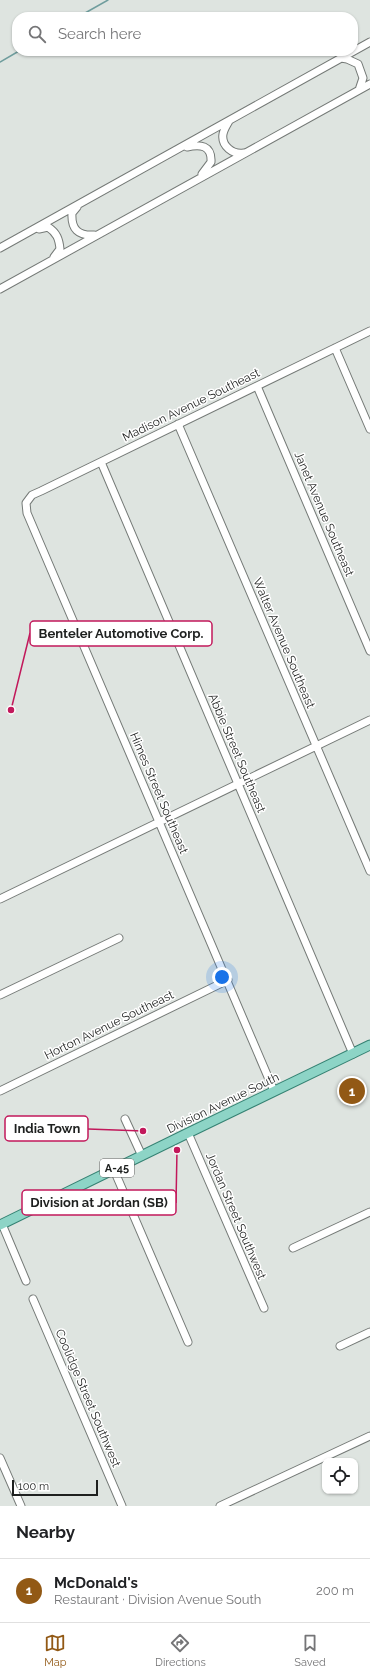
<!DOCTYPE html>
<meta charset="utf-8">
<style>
:root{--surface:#fff;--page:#f6f6f6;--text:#202124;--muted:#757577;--line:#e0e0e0;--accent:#925915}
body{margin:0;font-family:Raleway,sans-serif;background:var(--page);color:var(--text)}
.controls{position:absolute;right:12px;bottom:12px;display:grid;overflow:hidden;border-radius:8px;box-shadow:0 1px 3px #0004}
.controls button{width:36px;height:36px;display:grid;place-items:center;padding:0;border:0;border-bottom:1px solid var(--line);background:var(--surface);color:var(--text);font:20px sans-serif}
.scale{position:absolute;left:12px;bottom:10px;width:86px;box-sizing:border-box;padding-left:4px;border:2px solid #1e201f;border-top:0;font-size:11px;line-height:14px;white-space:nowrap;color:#1e201f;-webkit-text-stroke:3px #fff;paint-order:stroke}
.you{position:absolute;left:222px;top:977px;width:14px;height:14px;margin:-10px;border:3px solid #fff;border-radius:50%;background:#1a73e8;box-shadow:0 0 0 6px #1a73e833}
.badge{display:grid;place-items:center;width:26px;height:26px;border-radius:50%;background:var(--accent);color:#fff;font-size:13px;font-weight:700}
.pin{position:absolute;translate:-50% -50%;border:2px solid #fff;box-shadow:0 1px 4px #0006}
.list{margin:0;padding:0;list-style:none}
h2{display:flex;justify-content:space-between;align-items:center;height:52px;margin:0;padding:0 16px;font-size:17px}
h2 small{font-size:13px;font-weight:400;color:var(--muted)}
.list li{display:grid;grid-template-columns:26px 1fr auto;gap:12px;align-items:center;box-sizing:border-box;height:64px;padding:0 16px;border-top:1px solid var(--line)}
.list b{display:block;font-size:15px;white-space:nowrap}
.list p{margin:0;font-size:13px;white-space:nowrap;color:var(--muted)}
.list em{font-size:13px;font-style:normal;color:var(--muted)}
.icon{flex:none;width:22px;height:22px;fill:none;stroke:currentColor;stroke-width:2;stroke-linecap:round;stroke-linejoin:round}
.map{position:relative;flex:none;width:370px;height:1506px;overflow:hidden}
.search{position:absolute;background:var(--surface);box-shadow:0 1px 3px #0004;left:12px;right:12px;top:12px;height:44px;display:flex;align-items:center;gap:10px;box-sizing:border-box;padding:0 14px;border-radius:16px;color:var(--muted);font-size:15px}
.sheet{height:116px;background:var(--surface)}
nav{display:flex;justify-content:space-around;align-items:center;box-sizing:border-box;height:56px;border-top:1px solid var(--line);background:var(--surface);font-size:11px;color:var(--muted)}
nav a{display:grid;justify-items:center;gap:2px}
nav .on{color:var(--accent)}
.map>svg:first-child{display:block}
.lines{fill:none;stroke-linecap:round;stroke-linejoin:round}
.stream{stroke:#6f9d9d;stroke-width:1.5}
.minor-casing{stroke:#757a77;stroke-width:9}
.major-casing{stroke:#358273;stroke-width:11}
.minor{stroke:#fff;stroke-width:7}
.major{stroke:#8dd4c6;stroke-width:9}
.labels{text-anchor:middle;stroke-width:3;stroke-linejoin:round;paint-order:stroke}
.shield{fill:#fff;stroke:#626362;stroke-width:1}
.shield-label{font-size:11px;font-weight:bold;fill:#1e201f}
.street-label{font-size:12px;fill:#1e201f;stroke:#fff}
.leader{fill:none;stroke:#c2185b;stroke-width:1.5}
.callout-dot{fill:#c2185b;stroke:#fff;stroke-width:1.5}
.callout{fill:#fff;stroke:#c2185b;stroke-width:1.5}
.callout-label{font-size:13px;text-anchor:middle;font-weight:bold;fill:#1e201f}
</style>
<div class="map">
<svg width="370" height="1506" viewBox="0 0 370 1506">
<rect width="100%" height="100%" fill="#dee4e0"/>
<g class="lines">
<path class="stream" d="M78,17L108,0
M0,62L19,51"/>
<defs>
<path id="minor" d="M341,58L347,59L358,64L363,78L359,90
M229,121C227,125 224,129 223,134C221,146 233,155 244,153
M187,147C200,144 212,145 211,162L202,174
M77,207L72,213C71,229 78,236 94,235
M39,229L48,227C57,233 59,239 60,249L54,257
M0,248L370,42
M0,289L370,84
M335,348L370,429
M257,386L370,651
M178,424L370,871
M101,462L353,1054
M0,899L370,720
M0,995L119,938
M0,1091L228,980
M274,1091L27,513L26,503L32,495L41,491L370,331
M125,1119L142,1156
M188,1133L264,1308
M114,1170L188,1342
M2,1224L26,1281
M293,1248L370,1212
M33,1299L122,1506
M340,1346L370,1332
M0,1458L21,1506
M220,1506L370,1436"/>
<path id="major" d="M0,1225L188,1133L370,1045"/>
</defs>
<use href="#minor" class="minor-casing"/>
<use href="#major" class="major-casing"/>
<use href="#minor" class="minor"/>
<use href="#major" class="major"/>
</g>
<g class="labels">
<rect class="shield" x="100" y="1159" width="34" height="18" rx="3"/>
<g class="shield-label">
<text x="117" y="1172">A-45</text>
</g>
<g class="street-label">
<text transform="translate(191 405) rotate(-26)" y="4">Madison Avenue Southeast</text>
<text transform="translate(324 514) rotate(67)" y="4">Janet Avenue Southeast</text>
<text transform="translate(284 643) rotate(67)" y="4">Walter Avenue Southeast</text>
<text transform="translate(237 753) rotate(67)" y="4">Abbie Street Southeast</text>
<text transform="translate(159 793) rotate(67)" y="4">Himes Street Southeast</text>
<text transform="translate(109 1025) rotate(-26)" y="4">Horton Avenue Southeast</text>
<text transform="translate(223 1103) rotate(-26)" y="4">Division Avenue South</text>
<text transform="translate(236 1216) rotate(67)" y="4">Jordan Street Southwest</text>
<text transform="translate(88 1398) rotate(67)" y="4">Coolidge Street Southwest</text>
</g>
</g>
<path class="leader" d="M11 710L30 633M143 1131L88 1129M177 1150L176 1203"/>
<g class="callout-dot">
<circle cx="11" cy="710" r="4"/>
<circle cx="143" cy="1131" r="4"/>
<circle cx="177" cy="1150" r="4"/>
</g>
<g class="callout">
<rect x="30" y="621" width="182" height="25" rx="4"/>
<rect x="5" y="1116" width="83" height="25" rx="4"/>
<rect x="22" y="1190" width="154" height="25" rx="4"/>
</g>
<g class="callout-label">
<text x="121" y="638">Benteler Automotive Corp.</text>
<text x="47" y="1133">India Town</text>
<text x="99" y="1207">Division at Jordan (SB)</text>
</g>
</svg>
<div class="controls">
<button><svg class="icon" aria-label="locate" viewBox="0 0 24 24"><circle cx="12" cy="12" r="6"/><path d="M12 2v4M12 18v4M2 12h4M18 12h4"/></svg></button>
</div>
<div class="scale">100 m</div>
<div class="you"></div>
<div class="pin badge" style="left:352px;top:1091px">1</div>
<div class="search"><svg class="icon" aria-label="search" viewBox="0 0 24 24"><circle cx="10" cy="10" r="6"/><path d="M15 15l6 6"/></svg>Search here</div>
</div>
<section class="sheet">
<h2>Nearby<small></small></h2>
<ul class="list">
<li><span class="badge">1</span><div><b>McDonald's</b><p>Restaurant · Division Avenue South</p></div><em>200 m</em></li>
</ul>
</section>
<nav>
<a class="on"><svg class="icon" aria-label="map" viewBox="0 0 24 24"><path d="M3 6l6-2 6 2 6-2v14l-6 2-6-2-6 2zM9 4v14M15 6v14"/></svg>Map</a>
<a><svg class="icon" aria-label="directions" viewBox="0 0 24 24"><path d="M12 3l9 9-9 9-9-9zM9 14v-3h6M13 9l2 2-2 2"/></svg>Directions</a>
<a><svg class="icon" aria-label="saved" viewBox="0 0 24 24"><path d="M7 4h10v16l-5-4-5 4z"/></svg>Saved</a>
</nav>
